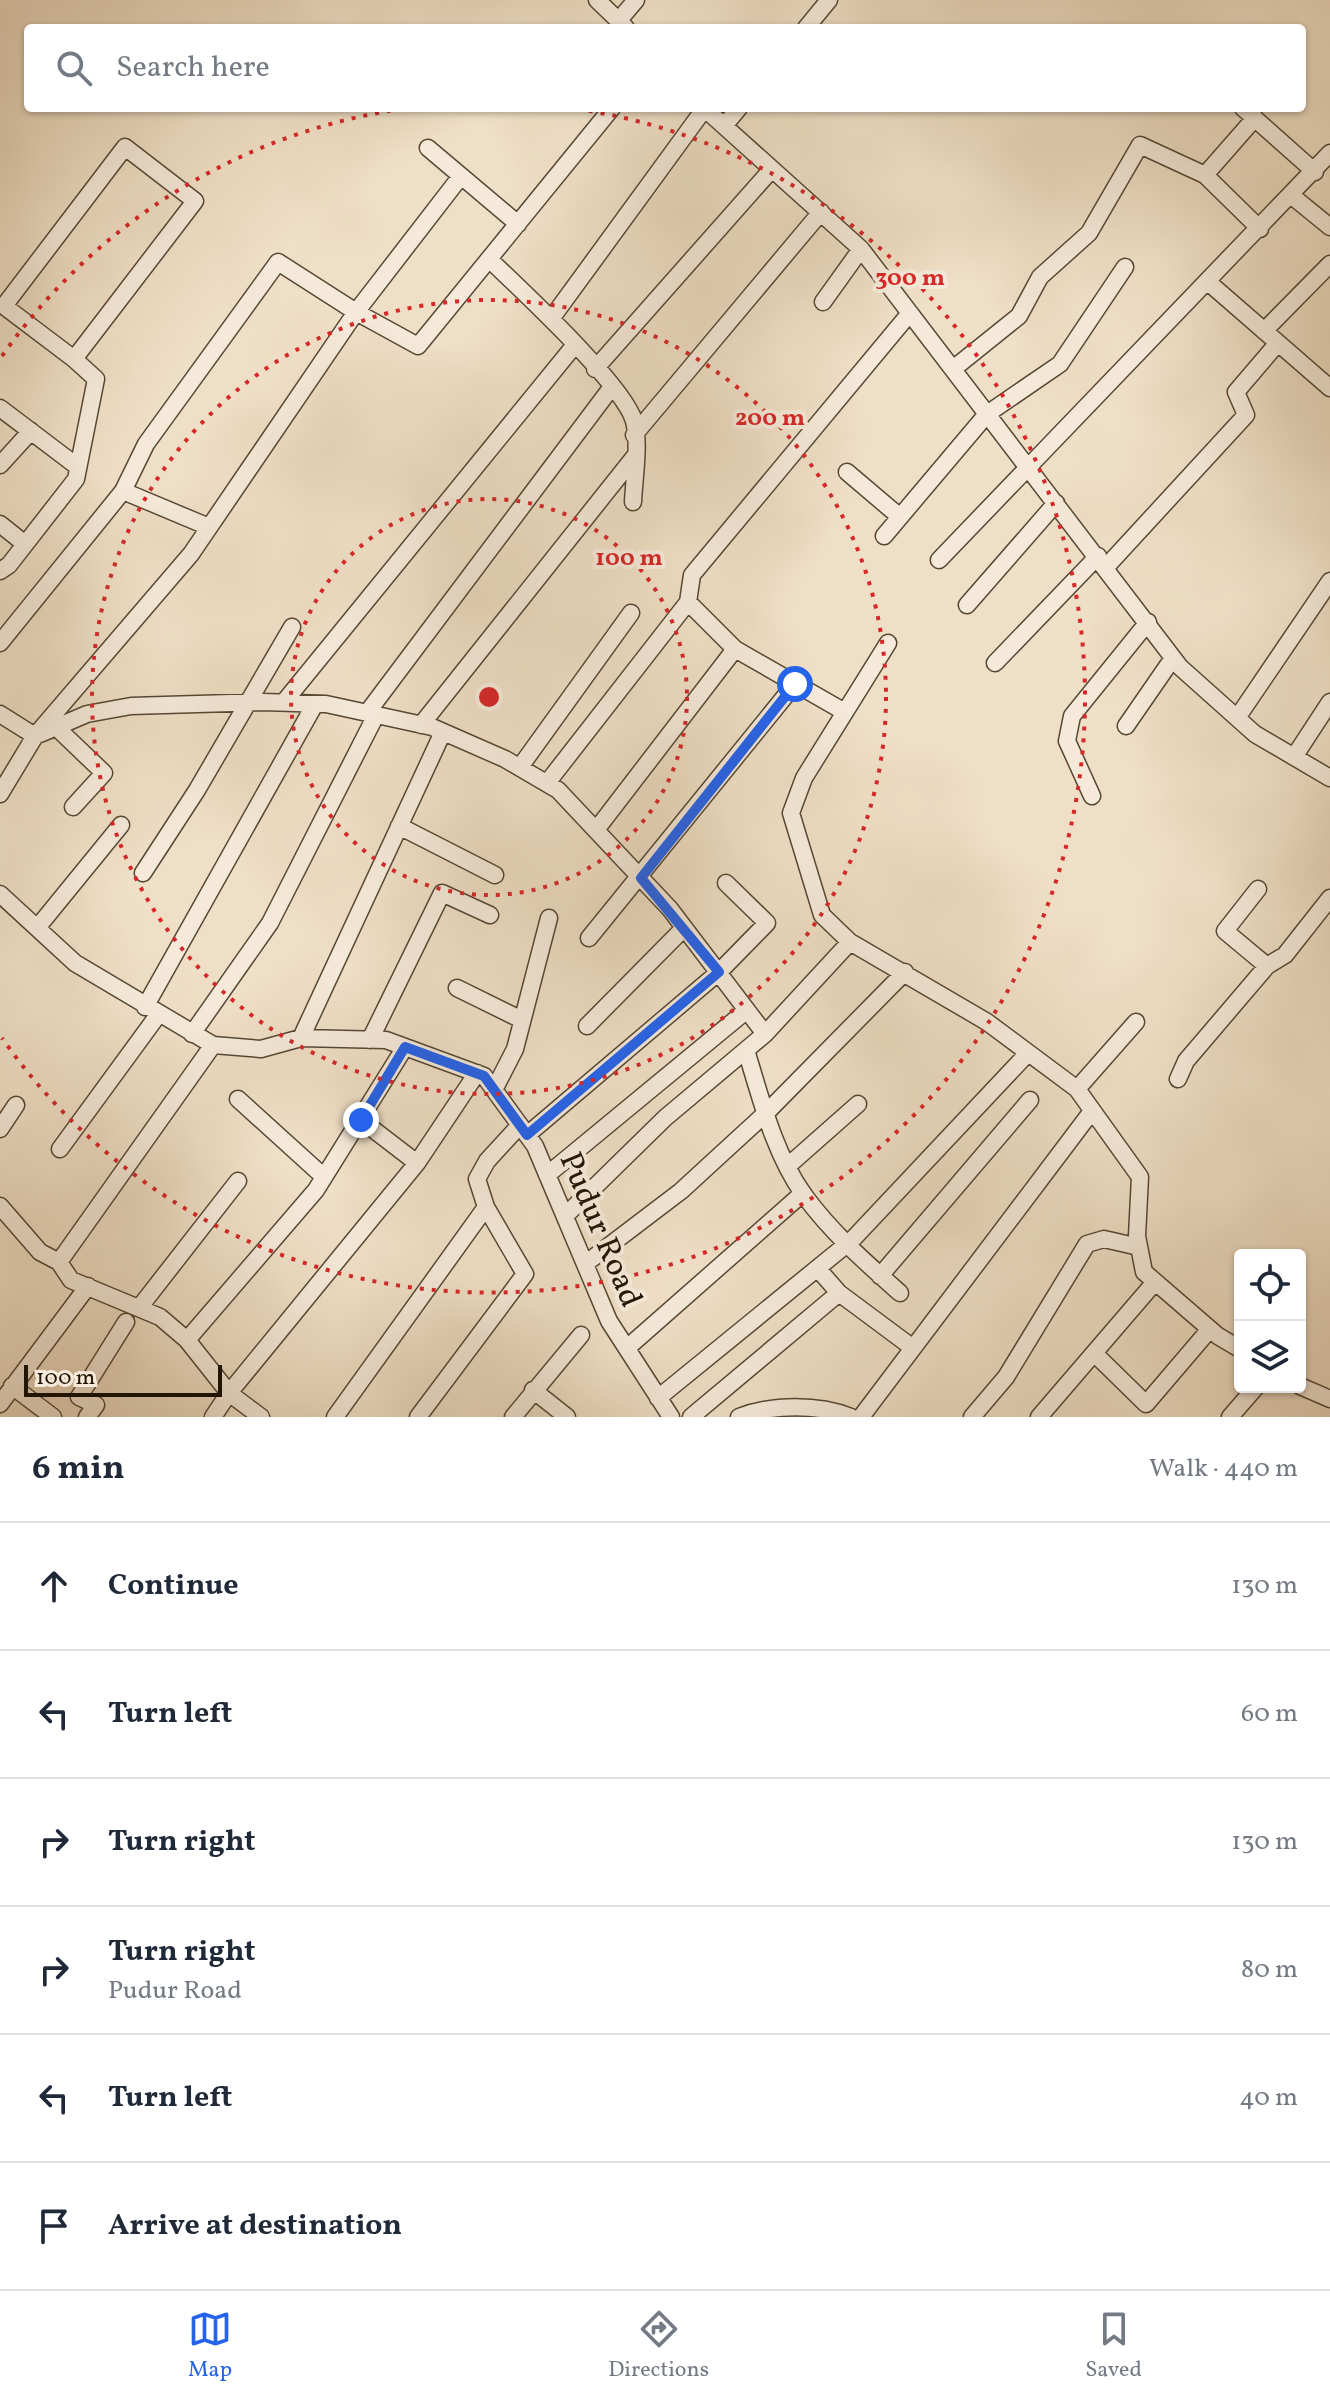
<!DOCTYPE html>
<meta charset="utf-8">
<style>
:root{--surface:#fff;--page:#f6f6f7;--text:#1f2937;--muted:#747a83;--line:#e0e1e3;--accent:#2563eb}
body{margin:0;font-family:Vollkorn,serif;background:var(--page);color:var(--text)}
.controls{position:absolute;right:24px;bottom:24px;display:grid;overflow:hidden;border-radius:8px;box-shadow:0 2px 6px #0004}
.controls button{width:72px;height:72px;display:grid;place-items:center;padding:0;border:0;border-bottom:2px solid var(--line);background:var(--surface);color:var(--text);font:40px sans-serif}
.scale{position:absolute;left:24px;bottom:20px;width:198px;box-sizing:border-box;padding-left:8px;border:4px solid #231504;border-top:0;font-size:22px;line-height:28px;white-space:nowrap;color:#231504;-webkit-text-stroke:6px #f5eada;paint-order:stroke}
.stop{position:absolute;width:24px;height:24px;margin:-18px;border:6px solid #2563eb;border-radius:50%;background:#fff}
.stop.end{background:#2563eb;border-color:#fff;box-shadow:0 2px 8px #0008}
.list{margin:0;padding:0;list-style:none}
h2{display:flex;justify-content:space-between;align-items:center;height:104px;margin:0;padding:0 32px;font-size:34px}
h2 small{font-size:26px;font-weight:400;color:var(--muted)}
.list li{display:grid;grid-template-columns:52px 1fr auto;gap:24px;align-items:center;box-sizing:border-box;height:128px;padding:0 32px;border-top:2px solid var(--line)}
.list b{display:block;font-size:30px;white-space:nowrap}
.list p{margin:0;font-size:26px;white-space:nowrap;color:var(--muted)}
.list em{font-size:26px;font-style:normal;color:var(--muted)}
.icon{flex:none;width:44px;height:44px;fill:none;stroke:currentColor;stroke-width:2;stroke-linecap:round;stroke-linejoin:round}
.map{position:relative;flex:none;width:1330px;height:1417px;overflow:hidden}
.search{position:absolute;background:var(--surface);box-shadow:0 2px 6px #0004;left:24px;right:24px;top:24px;height:88px;display:flex;align-items:center;gap:20px;box-sizing:border-box;padding:0 28px;border-radius:8px;color:var(--muted);font-size:30px}
.sheet{height:872px;background:var(--surface)}
nav{display:flex;justify-content:space-around;align-items:center;box-sizing:border-box;height:112px;border-top:2px solid var(--line);background:var(--surface);font-size:22px;color:var(--muted)}
nav a{display:grid;justify-items:center;gap:4px}
nav .on{color:var(--accent)}
.map>svg:first-child{display:block}
.lines{fill:none;stroke-linecap:round;stroke-linejoin:round}
.minor-casing{stroke:#564834;stroke-width:19}
.minor{stroke:#f5eada;stroke-width:16}
.route{stroke:#2563eb;stroke-width:10}
.ring{fill:none;stroke:#d62828;stroke-width:4;stroke-dasharray:4 8}
.labels{text-anchor:middle;stroke-width:8;stroke-linejoin:round;paint-order:stroke}
.street-label{font-size:32px;fill:#231504;stroke:#f5eada}
.centre{fill:#d62828;stroke:#f5eada;stroke-width:4}
.ring-label{font-size:24px;text-anchor:middle;font-weight:bold;fill:#d62828;stroke:#f5eada;stroke-width:8;stroke-linejoin:round;paint-order:stroke}
</style>
<div class="map">
<svg width="1330" height="1417" viewBox="0 0 1330 1417">
<rect width="100%" height="100%" fill="#efdfc6"/>
<filter id="stains"><feTurbulence type="fractalNoise" baseFrequency=".0025" numOctaves="4"/><feColorMatrix values="0 0 0 0 .2 0 0 0 0 .09 0 0 0 0 .02 0 0 0 .5 -.17"/></filter>
<radialGradient id="worn" r=".72"><stop offset=".6" stop-color="#630" stop-opacity="0"/><stop offset="1" stop-color="#630" stop-opacity=".3"/></radialGradient>
<g class="lines">
<defs>
<path id="minor" d="M597,0L626,28
M619,20L636,0
M806,28L829,0
M704,108L861,249L1180,667L1255,734L1330,778
M1243,108L1315,172
M1255,118L1205,175L1260,229
M724,126L739,108
M428,148L518,224
M1292,196L1330,227
M489,259C520,289 624,385 634,421C640,445 634,478 633,502
M1208,282L1330,388
M823,302L861,249
M551,319L705,108
M1264,331L1330,264
M595,369L772,169
M953,369L1019,316L1040,277L1089,233L1140,145L1205,175
M0,408L78,467
M634,435L821,212
M0,465L31,431
M847,472L900,517
M123,491L209,527
M0,524L25,544
M884,536L987,414L1060,364L1125,267
M939,560L1330,153
M1106,567L1246,415L1236,392L1277,344
M0,571L9,565L76,479L96,379L74,359L195,201L125,147L4,306L74,359
M967,605L1056,503
M0,643L123,491L146,444L278,262L356,312L461,176
M888,643L804,778L791,813L822,915L850,942L987,1022L1077,1089L1140,1177L1137,1236L1144,1272L1218,1336L1240,1349
M995,663L1098,556
M284,702L574,346
M843,711L735,649L688,602L692,575L910,313
M367,713L611,388
M0,714L35,736L0,794
M1237,718L1330,581
M421,725L635,456
M1126,726L1173,658
M56,727L104,773L73,807
M40,734L87,714L131,706L263,702L326,704L432,727L505,759L558,790L670,909L765,1034
M35,736L191,554L356,312L418,346L612,108
M1294,757L1330,702
M520,767L631,613
M547,783L688,602
M1092,796L1067,741L1072,716L1148,622
M399,826L495,875
M596,830L735,649
M143,873L197,790L292,627
M1258,889L1225,931L1267,966L1285,955L1330,898
M0,894L75,963L213,1045L261,1049L301,1038L386,1040L484,1076L535,1146L609,1321L671,1417
M37,928L121,825
M589,938L795,684
M457,988L522,1020
M145,1007L315,704
M587,1026L684,928
M192,1034L270,923L376,715
M301,1038L443,732
M370,1040L442,893L490,915
M746,1050C761,1099 774,1153 804,1195C831,1232 865,1262 900,1293
M1178,1079L1186,1061L1267,966
M1077,1089L1136,1022
M494,1090L515,1049L549,918
M238,1099L324,1177
M361,1120L417,1163
M0,1129L16,1105
M527,1135L719,972L767,923L726,883
M60,1149L158,1015
M789,1165L858,1104
M547,1175L747,1010
M0,1206L40,1252L59,1262L213,1045
M486,1207L477,1179L487,1161L520,1125
M565,1216L665,1118L765,1034L850,942
M59,1262L71,1280L160,1317L187,1340L229,1393L261,1417
M585,1264L681,1191L766,1113L905,972
M880,1276L1030,1100
M839,1293L913,1348
M139,1308L238,1181
M187,1340L316,1190L405,1047
M627,1348L803,1193
M1094,1353L1146,1404L1210,1329
M12,1386L53,1417
M1300,1386L1330,1399
M533,1390L567,1417
M658,1398L852,1240L1028,1053
M0,1404L88,1286
M87,1417L96,1405L79,1397L126,1322
M213,1417L229,1393L417,1163L477,1073
M335,1417L486,1207L525,1274L418,1417
M513,1417L581,1335
M691,1417L839,1293L818,1269
M739,1417C772,1404 819,1404 851,1417
M861,1417L1092,1111
M972,1417L1006,1377L1087,1244L1104,1239L1139,1247
M1039,1417L1155,1282
M1230,1417L1256,1387"/>
</defs>
<use href="#minor" class="minor-casing"/>
<use href="#minor" class="minor"/>
</g>
<g class="lines">
<path class="route" d="M361,1120L405,1047L484,1076L527,1135L719,972L641,878L795,684"/>
</g>
<g class="ring">
<circle cx="489" cy="697" r="198"/>
<circle cx="489" cy="697" r="397"/>
<path d="M2 356A595 595 0 0 1 401 109M577 109A595 595 0 1 1 2 1038"/>
</g>
<g class="labels">
<g class="street-label">
<text transform="translate(602 1229) rotate(67)" y="11">Pudur Road</text>
</g>
</g>
<circle cx="489" cy="697" r="12" class="centre"/>
<g class="ring-label">
<text x="910" y="285">300 m</text>
<text x="770" y="425">200 m</text>
<text x="629" y="565">100 m</text>
</g>
<rect width="100%" height="100%" filter="url(#stains)"/>
<rect width="100%" height="100%" fill="url(#worn)"/>
</svg>
<div class="controls">
<button><svg class="icon" aria-label="locate" viewBox="0 0 24 24"><circle cx="12" cy="12" r="6"/><path d="M12 2v4M12 18v4M2 12h4M18 12h4"/></svg></button>
<button><svg class="icon" aria-label="layers" viewBox="0 0 24 24"><path d="M12 4l9 5-9 5-9-5zM3 14l9 5 9-5"/></svg></button>
</div>
<div class="scale">100 m</div>
<div class="stop" style="left:795px;top:684px"></div>
<div class="stop end" style="left:361px;top:1120px"></div>
<div class="search"><svg class="icon" aria-label="search" viewBox="0 0 24 24"><circle cx="10" cy="10" r="6"/><path d="M15 15l6 6"/></svg>Search here</div>
</div>
<section class="sheet">
<h2>6 min<small>Walk · 440 m</small></h2>
<ul class="list">
<li><svg class="icon" aria-label="ahead" viewBox="0 0 24 24"><path d="M12 20V5M6 11l6-6 6 6"/></svg><div><b>Continue</b></div><em>130 m</em></li>
<li><svg class="icon" aria-label="left" viewBox="0 0 24 24"><path d="M17 20v-9H6M10 6l-5 5 5 5"/></svg><div><b>Turn left</b></div><em>60 m</em></li>
<li><svg class="icon" aria-label="right" viewBox="0 0 24 24"><path d="M7 20v-9h11M14 6l5 5-5 5"/></svg><div><b>Turn right</b></div><em>130 m</em></li>
<li><svg class="icon" aria-label="right" viewBox="0 0 24 24"><path d="M7 20v-9h11M14 6l5 5-5 5"/></svg><div><b>Turn right</b><p>Pudur Road</p></div><em>80 m</em></li>
<li><svg class="icon" aria-label="left" viewBox="0 0 24 24"><path d="M17 20v-9H6M10 6l-5 5 5 5"/></svg><div><b>Turn left</b></div><em>40 m</em></li>
<li><svg class="icon" aria-label="arrive" viewBox="0 0 24 24"><path d="M6 21V4h12l-3 4 3 4H6"/></svg><div><b>Arrive at destination</b></div></li>
</ul>
</section>
<nav>
<a class="on"><svg class="icon" aria-label="map" viewBox="0 0 24 24"><path d="M3 6l6-2 6 2 6-2v14l-6 2-6-2-6 2zM9 4v14M15 6v14"/></svg>Map</a>
<a><svg class="icon" aria-label="directions" viewBox="0 0 24 24"><path d="M12 3l9 9-9 9-9-9zM9 14v-3h6M13 9l2 2-2 2"/></svg>Directions</a>
<a><svg class="icon" aria-label="saved" viewBox="0 0 24 24"><path d="M7 4h10v16l-5-4-5 4z"/></svg>Saved</a>
</nav>
